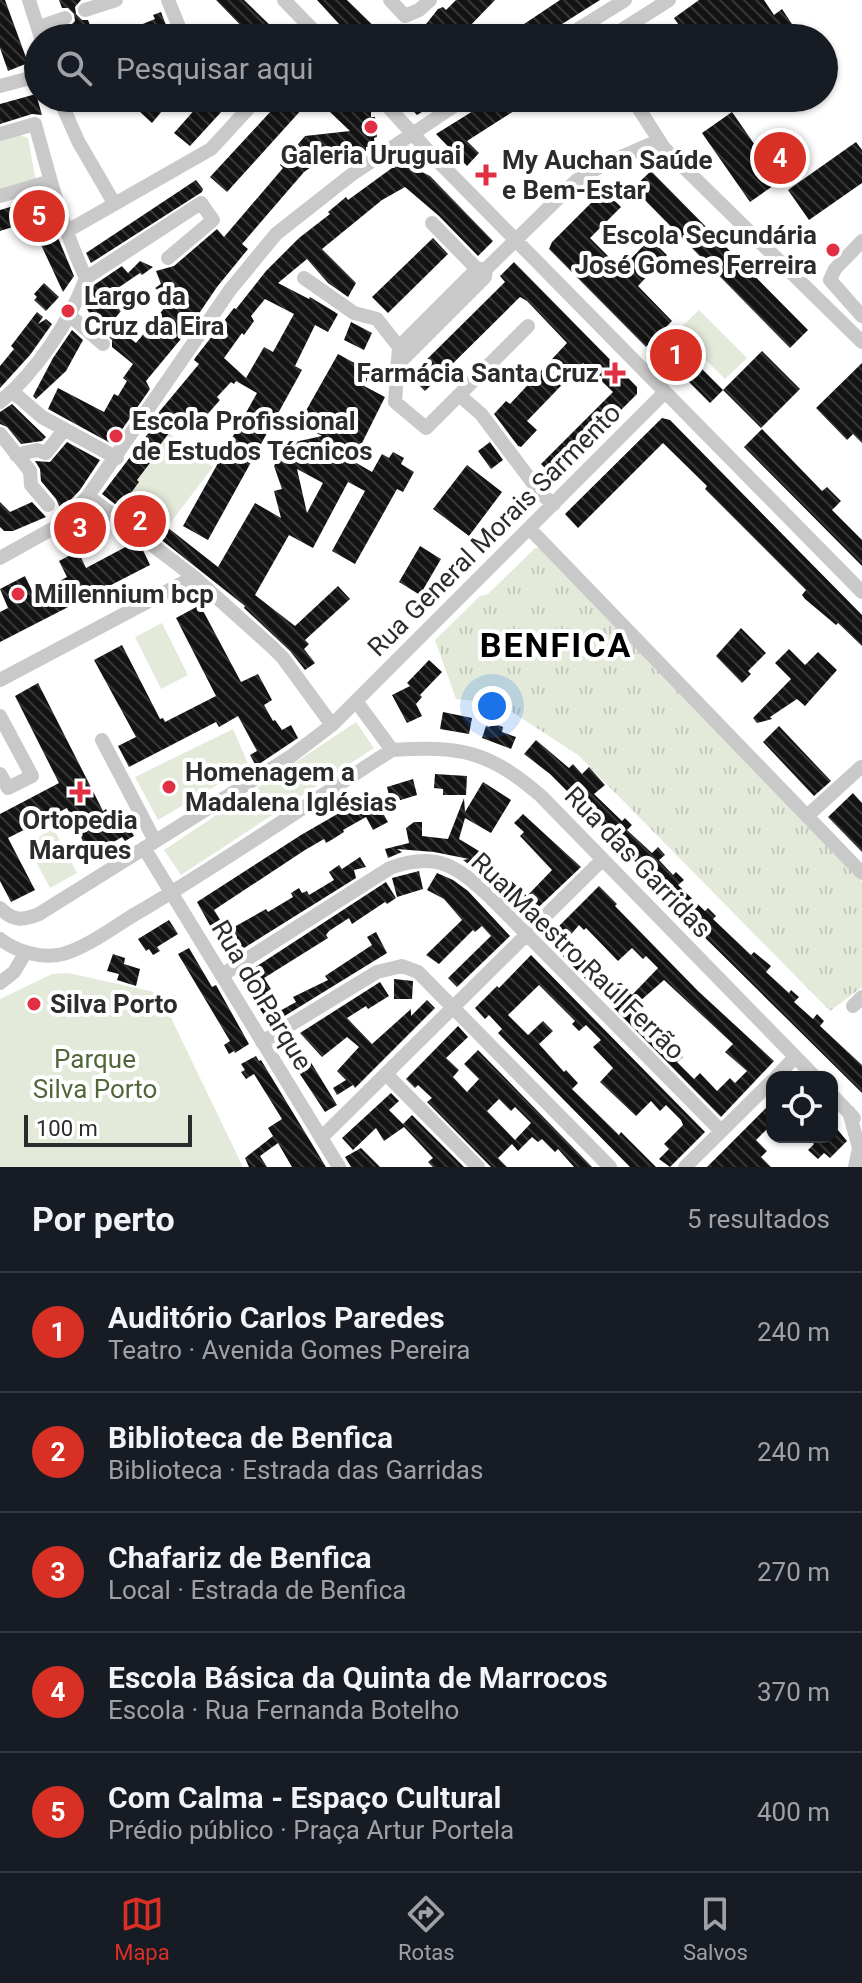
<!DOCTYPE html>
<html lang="pt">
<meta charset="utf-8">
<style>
:root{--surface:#171b24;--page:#242831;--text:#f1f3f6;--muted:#9ea1a6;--line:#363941;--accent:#d93025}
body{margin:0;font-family:Roboto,sans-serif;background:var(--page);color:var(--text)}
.controls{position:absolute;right:24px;bottom:24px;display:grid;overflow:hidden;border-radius:16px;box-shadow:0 2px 6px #0004}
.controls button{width:72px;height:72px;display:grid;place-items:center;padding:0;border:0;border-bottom:2px solid var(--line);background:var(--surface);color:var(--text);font:40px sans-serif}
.scale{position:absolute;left:24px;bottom:20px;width:168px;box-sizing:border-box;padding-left:8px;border:4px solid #2c2c2c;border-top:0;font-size:22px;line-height:28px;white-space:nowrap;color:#2c2c2c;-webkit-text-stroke:6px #fff;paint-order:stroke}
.you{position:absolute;left:492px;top:706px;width:28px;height:28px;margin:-20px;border:6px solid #fff;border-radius:50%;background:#1a73e8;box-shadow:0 0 0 12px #1a73e833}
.badge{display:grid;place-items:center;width:52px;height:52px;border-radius:50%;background:var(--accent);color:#fff;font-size:26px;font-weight:700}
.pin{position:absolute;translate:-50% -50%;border:4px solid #fff;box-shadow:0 2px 8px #0006}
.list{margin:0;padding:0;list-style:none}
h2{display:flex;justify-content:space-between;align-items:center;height:104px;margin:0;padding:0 32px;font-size:34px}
h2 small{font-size:26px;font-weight:400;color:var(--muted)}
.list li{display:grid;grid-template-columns:52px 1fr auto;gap:24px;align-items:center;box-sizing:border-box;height:120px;padding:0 32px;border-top:2px solid var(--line)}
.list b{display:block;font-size:30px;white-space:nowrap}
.list p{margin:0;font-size:26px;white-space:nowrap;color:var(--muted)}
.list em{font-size:26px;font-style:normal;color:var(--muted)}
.icon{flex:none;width:44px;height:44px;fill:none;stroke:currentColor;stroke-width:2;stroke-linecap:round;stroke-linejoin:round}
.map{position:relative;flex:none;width:862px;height:1167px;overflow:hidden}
.search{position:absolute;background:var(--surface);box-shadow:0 2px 6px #0004;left:24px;right:24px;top:24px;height:88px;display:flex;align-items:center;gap:20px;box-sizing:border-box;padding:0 28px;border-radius:44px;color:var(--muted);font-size:30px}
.sheet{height:704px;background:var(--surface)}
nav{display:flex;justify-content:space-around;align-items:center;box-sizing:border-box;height:112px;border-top:2px solid var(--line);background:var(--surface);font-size:22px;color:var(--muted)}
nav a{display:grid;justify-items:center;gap:4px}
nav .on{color:var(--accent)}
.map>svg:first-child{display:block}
.grass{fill:url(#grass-tufts)}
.green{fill:#e3eada}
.building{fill:url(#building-back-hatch);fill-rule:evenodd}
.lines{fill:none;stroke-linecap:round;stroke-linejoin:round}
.minor{stroke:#c9c9c9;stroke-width:14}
.poi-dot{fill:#e13043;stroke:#fff;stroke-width:3}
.labels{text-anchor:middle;stroke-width:8;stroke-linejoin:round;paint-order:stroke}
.poi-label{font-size:26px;font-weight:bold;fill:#2c2c2c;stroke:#fff;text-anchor:start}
.street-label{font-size:26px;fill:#2c2c2c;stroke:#fff}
.park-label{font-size:26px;fill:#51673b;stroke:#fff}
.district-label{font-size:34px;font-weight:bold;letter-spacing:2px;fill:#000;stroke:#fff}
</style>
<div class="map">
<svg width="862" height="1167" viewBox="0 0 862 1167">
<defs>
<pattern id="grass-tufts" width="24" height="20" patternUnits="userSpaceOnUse" patternTransform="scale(2)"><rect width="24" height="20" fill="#e3eada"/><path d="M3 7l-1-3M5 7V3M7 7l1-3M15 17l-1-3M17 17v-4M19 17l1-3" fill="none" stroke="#c3c9bb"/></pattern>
<pattern id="building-back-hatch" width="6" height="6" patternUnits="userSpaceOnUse" patternTransform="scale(2)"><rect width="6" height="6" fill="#131313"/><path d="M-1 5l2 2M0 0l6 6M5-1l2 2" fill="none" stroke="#363636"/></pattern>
</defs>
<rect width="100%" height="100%" fill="#fff"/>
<path class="grass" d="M535,548H541L862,882V987L830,1011L578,755L509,710L485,702L456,699L435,640L480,596L488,594Z"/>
<path class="green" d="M20,135L28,138L36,181L0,192V141Z
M699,310L747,358L725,379L677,331Z
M169,433L213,467L161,535L145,522L147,519L140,513L137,517L122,505L139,482L137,480Z
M162,623L188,675L161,689L135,637Z
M356,722L374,748L181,875L164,850Z
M233,729L249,766L158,820L135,777Z
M53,828L77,873L50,888L27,845Z
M68,973L159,993L243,1167H0V999L52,974Z"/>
<path class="building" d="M0,0H5L28,63L8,71L0,48Z
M59,0H81L75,7L76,14L82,20H88L95,38H72L69,27L75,21L74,14L68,8H62Z
M216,0H244L275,30L267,38H253Z
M317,0H347L386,38H352Z
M456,0H495L466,30L463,26L451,38H415L438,9L443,7L446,10Z
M560,0H600L540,38H503Z
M699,0H764L774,15L782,9L796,30L785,38H688L674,18Z
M161,12L171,38H108L155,19L153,15Z
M36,94L42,115L32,114L0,124V104Z
M125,98H148L162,111L152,123Z
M205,98H234L190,146L174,133Z
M283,98H312L227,192L210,177Z
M322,98H359L371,109V117H375L377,137L374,138L375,146L366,147V151L351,153L352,157L321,160L304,172L242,244L248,249L217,287L185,334L146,381L150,389L112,444L48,409L58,388L104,412L114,394L118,396L127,381L123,378L133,364L112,347V340L95,324L85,305L95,298L91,292L94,285L122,266L128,273L140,261L153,267L142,275L140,273L112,292L126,305L111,323L136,343L170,301L155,288L161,284L156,271L174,266L217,229L224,237L283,168L280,165L305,136L350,131L330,112L331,106Z
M401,98H444L417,115Z
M494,98H534L467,141L479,153L467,166L436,134Z
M732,112L780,181L750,202L702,133Z
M856,142L862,150V183L809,220L788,190Z
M399,166L412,167L430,176L493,241L478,256L439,216L405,187L382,200L322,249L356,283L348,297L328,283L307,259L278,283L309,299L310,297L338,314L328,332L315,325L295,366L302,370L208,540L183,526L257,393L236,381L234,384L231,382L217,397L220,400L197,426L187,418L179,428L175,425L151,457L153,459L137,480L139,482L120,508L102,494L156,423L159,412L199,364L194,360L195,358L234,308L236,309L266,271L299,238L330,214L328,212L346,197L348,200L392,168ZM265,299L294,314L273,352L264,347L246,378L224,358L242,333L244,335L254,321L251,316Z
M651,171L808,330L790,348L633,188Z
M196,180L203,189L202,192L91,263L86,253Z
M604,190L621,207L590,238L621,269L650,239L667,255L638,286L672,321L663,330L723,390L710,403L650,343L646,347L549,249L552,242Z
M34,200L48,227L50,226L56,233L74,276L63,292L36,234L32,236L25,223L0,231V210Z
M433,238L448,254L388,313L372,297Z
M514,262L637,387V394L554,477L541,464L613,392L583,363L527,421L537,430L521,447L518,446L494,414L506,401L510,404L567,343L527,301L520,297L425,391L410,376L505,282L500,276Z
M44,283L59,297L46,311L34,300L37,297L34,294Z
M37,312L43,317L38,324L46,319L52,324L30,355L0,388V366L14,349L11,346Z
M351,322L372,333L364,350L344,340Z
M72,330L83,340L66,371L36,399L33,396L53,358Z
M762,351L800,389L761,428L723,390Z
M338,354L371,372L364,386L385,397L353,461L372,472L382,454L389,458L393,452L404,458L401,464L414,472L403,492L397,489L355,564L332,551L365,491L348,482L313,548L289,535L255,595L295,626L338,586L350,599L305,640L309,644L304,649L315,663L305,670L290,651L244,608L245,606L159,538L167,527L218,567L255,503L281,518L274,491L282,489L274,466L286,444L322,436L299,423ZM297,469L323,483L307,513Z
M862,363V443L853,434L847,440L816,408Z
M12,404L46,437L42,441L21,444L7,427L0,424V412Z
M662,418L670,420L862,615V646L838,623L836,625L805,599L802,595L806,590L705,489L707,486L663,443L578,528L565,514Z
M762,429L822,491L827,487L841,501L832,510L862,540V566L744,447Z
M67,442L100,460L80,490L61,510L56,499L41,481L40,469L35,461L50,462Z
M490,442L503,460L491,469L478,451Z
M467,465L502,492L469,536L433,509Z
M0,502L10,512L32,502L46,517L13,531H4L0,527Z
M133,543L143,550L150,565L0,642V612L8,608L0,589L25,576L34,595L67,577L59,561L78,551L86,568Z
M420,546L441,559L420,595L399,582Z
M200,605L241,682L258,674L272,700L264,705L273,721L275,720L282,730L291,725L298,738L256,766L250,755L257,751L238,716L219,727L216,722L129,767L118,746L136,737L94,660L122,645L160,719L163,718L165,722L216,696L176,618Z
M741,628L766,653L748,671L751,674L742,683L716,656Z
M789,649L805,665L818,652L837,670L805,706L797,699L770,717L772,719L757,723L753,718L791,679L775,663Z
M429,660L442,672L420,695L422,697L416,704L422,716L407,723L392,695L410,686L407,683Z
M38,683L103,811L106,809L111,819L122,813L134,836L125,841L122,837L90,856L67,808L8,838L35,890L11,902L0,881V814L59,783L15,696Z
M443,712L472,718L469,734L440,729Z
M492,723L503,727L502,732L516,737L511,749L482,738L486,726L490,727Z
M779,726L831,781L814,796L763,742Z
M536,740L569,768L573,764L582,774L589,767L605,785L594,794L622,821L625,818L632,825L627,830L652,853L658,847L665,855L659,860L673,875L676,872L684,880L678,885L705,911L708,908L716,916L713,919L751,955L754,952L771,966L766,972L789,993L791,990L799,997L794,1002L813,1019L817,1014L824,1021L820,1026L862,1065V1093L687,920L689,918L632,858L608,836L610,834L550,774L524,754Z
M435,774L467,776L466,795H443V789L434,788Z
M413,779L417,795L391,803L387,787Z
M483,782L511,800L491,833L465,818L459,839L479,851L475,858L499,878L503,873L527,896L552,870L520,836L524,832L514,823L523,814L581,867L526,919L481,874L463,860L469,859L434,852L397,849L402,852L388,858L385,849L409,843L406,828L414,822H422V836L448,839L464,798L465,812Z
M853,793L862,803V852L828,817Z
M372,794L388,822L373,830L366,817L343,830L344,832L333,839L326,843L324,839L305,850L214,910L227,931L266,909L268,912L293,897L291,893L299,888L302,893L307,891L309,895L334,880L329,872L339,865L342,869L360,857L366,867L354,870L356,878L228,958L197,902L301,835Z
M419,871L423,889L397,897L392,878Z
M437,873L453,880L468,891L510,936L457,987L448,978L491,936L482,926L475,932L473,930L439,964L426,955L462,920L444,899L427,890Z
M386,882L396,898L387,904L385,902L352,924L349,918L329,931L326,935L328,938L264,978L271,989L265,993L278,1012L296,1002L293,997L328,980L325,976L372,945L367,937L376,932L387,953L270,1025L240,977Z
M599,886L617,904L615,906L698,991L774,1061L721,1117L546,939ZM579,925L584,930L586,928L618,961L632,948L643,959L646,956L658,968L632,995L623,986L617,992L578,953L574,956L562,945ZM664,980L733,1044L725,1052L747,1071L735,1083L730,1078L717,1091L700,1073L694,1079L677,1062L683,1057L631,1009Z
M169,920L178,934L157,947L160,951L153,955L149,949L146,951L138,939Z
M189,948L212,987L216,985L249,1044L235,1053L234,1051L229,1054L224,1045L230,1041L178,954Z
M113,954L125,958L124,964L140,969L136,986L117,980L119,974L107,971Z
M531,955L705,1132L670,1167L659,1159L669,1149L664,1144L683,1125L681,1120L666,1105L660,1111L651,1101L636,1116L600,1082L613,1068L593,1047L601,1040L586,1025L579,1031L572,1024L575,1021L539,985L508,1015L528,1035L543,1021L553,1031L539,1044L564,1072L566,1070L578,1083L572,1089L619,1135L621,1132L656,1167H630L498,1033L502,1029L489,1015L485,1019L475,1008L497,986L499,988Z
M394,979L413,981L412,999H394Z
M380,982L389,996L368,1009L366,1006L347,1018L372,1044L411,1009V1016L427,1000L435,1008L355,1088L353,1085L337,1095L333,1088L346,1080L337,1071L359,1047L347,1037L322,1057L300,1033Z
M458,1026L468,1037L446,1058L459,1070L453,1077L467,1092L479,1079L464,1064L478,1050L592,1167H574L558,1149L555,1152L542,1139L538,1142L532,1137L518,1151L512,1144L498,1158L507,1167H491L427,1102L432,1098L418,1085L415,1088L406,1079ZM499,1099L511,1111L515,1107L531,1123L515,1140L487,1111Z
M296,1038L337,1105L325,1112L282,1047Z
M256,1056L259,1061L261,1060L326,1167H292L278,1143L260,1156L267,1167H249L245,1158L273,1136L268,1128L282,1119L254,1074L246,1079L241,1072L245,1070L241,1064Z
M391,1093L399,1101L389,1110L403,1124L412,1115L464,1167H433L428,1162L433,1158L404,1127L384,1141L376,1128L353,1150L342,1138Z
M772,1102V1124L756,1140L767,1151L761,1157L771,1167H707Z
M832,1123L847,1141L830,1158L824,1153L818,1159L808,1150L814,1144L808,1137H832Z
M361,1148L380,1167H351L345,1157Z"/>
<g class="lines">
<path class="minor" d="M29,0L41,38
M168,0L179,27
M284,0L321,38
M390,0L405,16L419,10L430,0
M85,10L116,0
M39,27L65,18
M564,38L625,0
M609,38L669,0
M0,86L38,76
M59,98L78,141L114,203
M380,98L432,155L862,592
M632,98L664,148L862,342
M0,134L35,124C49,175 63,230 86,278
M0,196L51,181
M432,223L477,269
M69,230L211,149L258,98
M862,241L835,269L830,280L862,316
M486,269H477L399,347L395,402L426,428L528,326
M86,278L201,203L213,220L168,258
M304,278L354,313L377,319L399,347
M68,314L103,344
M397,365L485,277L486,269L577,180L603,165L658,141
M13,392L42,417L117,458
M459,395L481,414L542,495L554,504
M0,402C35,373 70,322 86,278
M0,434L30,471L31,485L48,505
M16,455L37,450L46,453L64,430
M88,496L194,577L272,647L283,658L332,725
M529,528L862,873
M0,558L61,524L88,496L230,290L276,234L351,175L466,98
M0,680L194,577
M356,701L392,750
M0,716L32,776L8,788L0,774
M102,740L155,841
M807,816L861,767
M144,848L339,1167
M0,908C13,921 22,921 39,914L290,757L332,725L665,392
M0,939C17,952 42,959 63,954C89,947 120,922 144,909C228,859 309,803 392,750C461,746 487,750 541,796L815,1077
M222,975L390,868C437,851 457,866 491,898L721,1131
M0,983L14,972L26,952
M853,1006L862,997
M262,1042L377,972L402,966L418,972L610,1167
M386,1074L478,1167
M776,1077L795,1057
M832,1095L854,1118
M849,1112L859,1148L855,1167
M321,1138L602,860
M685,1167L772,1081"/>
</g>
<g class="poi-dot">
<circle cx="371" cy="127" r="8"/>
<path d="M482 163h8v8h8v8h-8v8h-8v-8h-8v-8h8z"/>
<circle cx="833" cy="250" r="8"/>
<circle cx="68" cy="311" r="8"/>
<path d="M611 361h8v8h8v8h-8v8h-8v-8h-8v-8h8z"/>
<circle cx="116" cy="436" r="8"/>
<circle cx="18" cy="594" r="8"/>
<circle cx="169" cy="787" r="8"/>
<path d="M76 780h8v8h8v8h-8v8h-8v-8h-8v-8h8z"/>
<circle cx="34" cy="1004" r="8"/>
</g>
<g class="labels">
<g class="poi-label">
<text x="371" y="164" text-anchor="middle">Galeria Uruguai</text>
<text x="502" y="169">My Auchan Saúde<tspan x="502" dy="30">e Bem-Estar</tspan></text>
<text x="817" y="244" text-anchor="end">Escola Secundária<tspan x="817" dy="30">José Gomes Ferreira</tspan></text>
<text x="84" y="305">Largo da<tspan x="84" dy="30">Cruz da Eira</tspan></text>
<text x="599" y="382" text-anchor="end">Farmácia Santa Cruz</text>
<text x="132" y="430">Escola Profissional<tspan x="132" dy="30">de Estudos Técnicos</tspan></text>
<text x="34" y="603">Millennium bcp</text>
<text x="185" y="781">Homenagem a<tspan x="185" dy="30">Madalena Iglésias</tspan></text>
<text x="80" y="829" text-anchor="middle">Ortopedia<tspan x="80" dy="30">Marques</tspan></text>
<text x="50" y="1013">Silva Porto</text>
</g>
<g class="street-label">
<text transform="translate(494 530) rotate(-45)" y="9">Rua General Morais Sarmento</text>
<text transform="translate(638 862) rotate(46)" y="9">Rua das Garridas</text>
<text transform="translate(578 956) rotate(44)" y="9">Rua Maestro Raúl Ferrão</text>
<text transform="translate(262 995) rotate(59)" y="9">Rua do Parque</text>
</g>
<g class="park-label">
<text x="95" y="1068">Parque<tspan x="95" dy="30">Silva Porto</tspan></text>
</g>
<g class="district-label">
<text x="556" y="657">BENFICA</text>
</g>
</g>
</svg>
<div class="controls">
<button><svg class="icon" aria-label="locate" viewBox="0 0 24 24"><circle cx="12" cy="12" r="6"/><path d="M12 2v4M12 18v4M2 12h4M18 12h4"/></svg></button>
</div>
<div class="scale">100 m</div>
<div class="you"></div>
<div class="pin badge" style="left:676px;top:355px">1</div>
<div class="pin badge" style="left:140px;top:521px">2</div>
<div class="pin badge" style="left:80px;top:528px">3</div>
<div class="pin badge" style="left:780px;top:158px">4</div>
<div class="pin badge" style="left:39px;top:216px">5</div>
<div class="search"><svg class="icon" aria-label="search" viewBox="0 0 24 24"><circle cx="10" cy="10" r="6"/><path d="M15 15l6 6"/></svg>Pesquisar aqui</div>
</div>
<section class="sheet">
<h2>Por perto<small>5 resultados</small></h2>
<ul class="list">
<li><span class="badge">1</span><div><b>Auditório Carlos Paredes</b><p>Teatro · Avenida Gomes Pereira</p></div><em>240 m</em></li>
<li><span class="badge">2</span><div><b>Biblioteca de Benfica</b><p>Biblioteca · Estrada das Garridas</p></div><em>240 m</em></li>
<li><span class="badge">3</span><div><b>Chafariz de Benfica</b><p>Local · Estrada de Benfica</p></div><em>270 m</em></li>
<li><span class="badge">4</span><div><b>Escola Básica da Quinta de Marrocos</b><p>Escola · Rua Fernanda Botelho</p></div><em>370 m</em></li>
<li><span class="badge">5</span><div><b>Com Calma - Espaço Cultural</b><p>Prédio público · Praça Artur Portela</p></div><em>400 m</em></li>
</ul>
</section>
<nav>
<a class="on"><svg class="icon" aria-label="map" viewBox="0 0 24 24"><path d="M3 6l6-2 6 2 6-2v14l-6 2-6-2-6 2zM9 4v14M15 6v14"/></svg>Mapa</a>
<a><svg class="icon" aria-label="directions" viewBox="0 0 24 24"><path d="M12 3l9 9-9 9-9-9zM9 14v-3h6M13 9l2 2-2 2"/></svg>Rotas</a>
<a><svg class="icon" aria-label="saved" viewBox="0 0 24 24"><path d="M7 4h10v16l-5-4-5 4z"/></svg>Salvos</a>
</nav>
